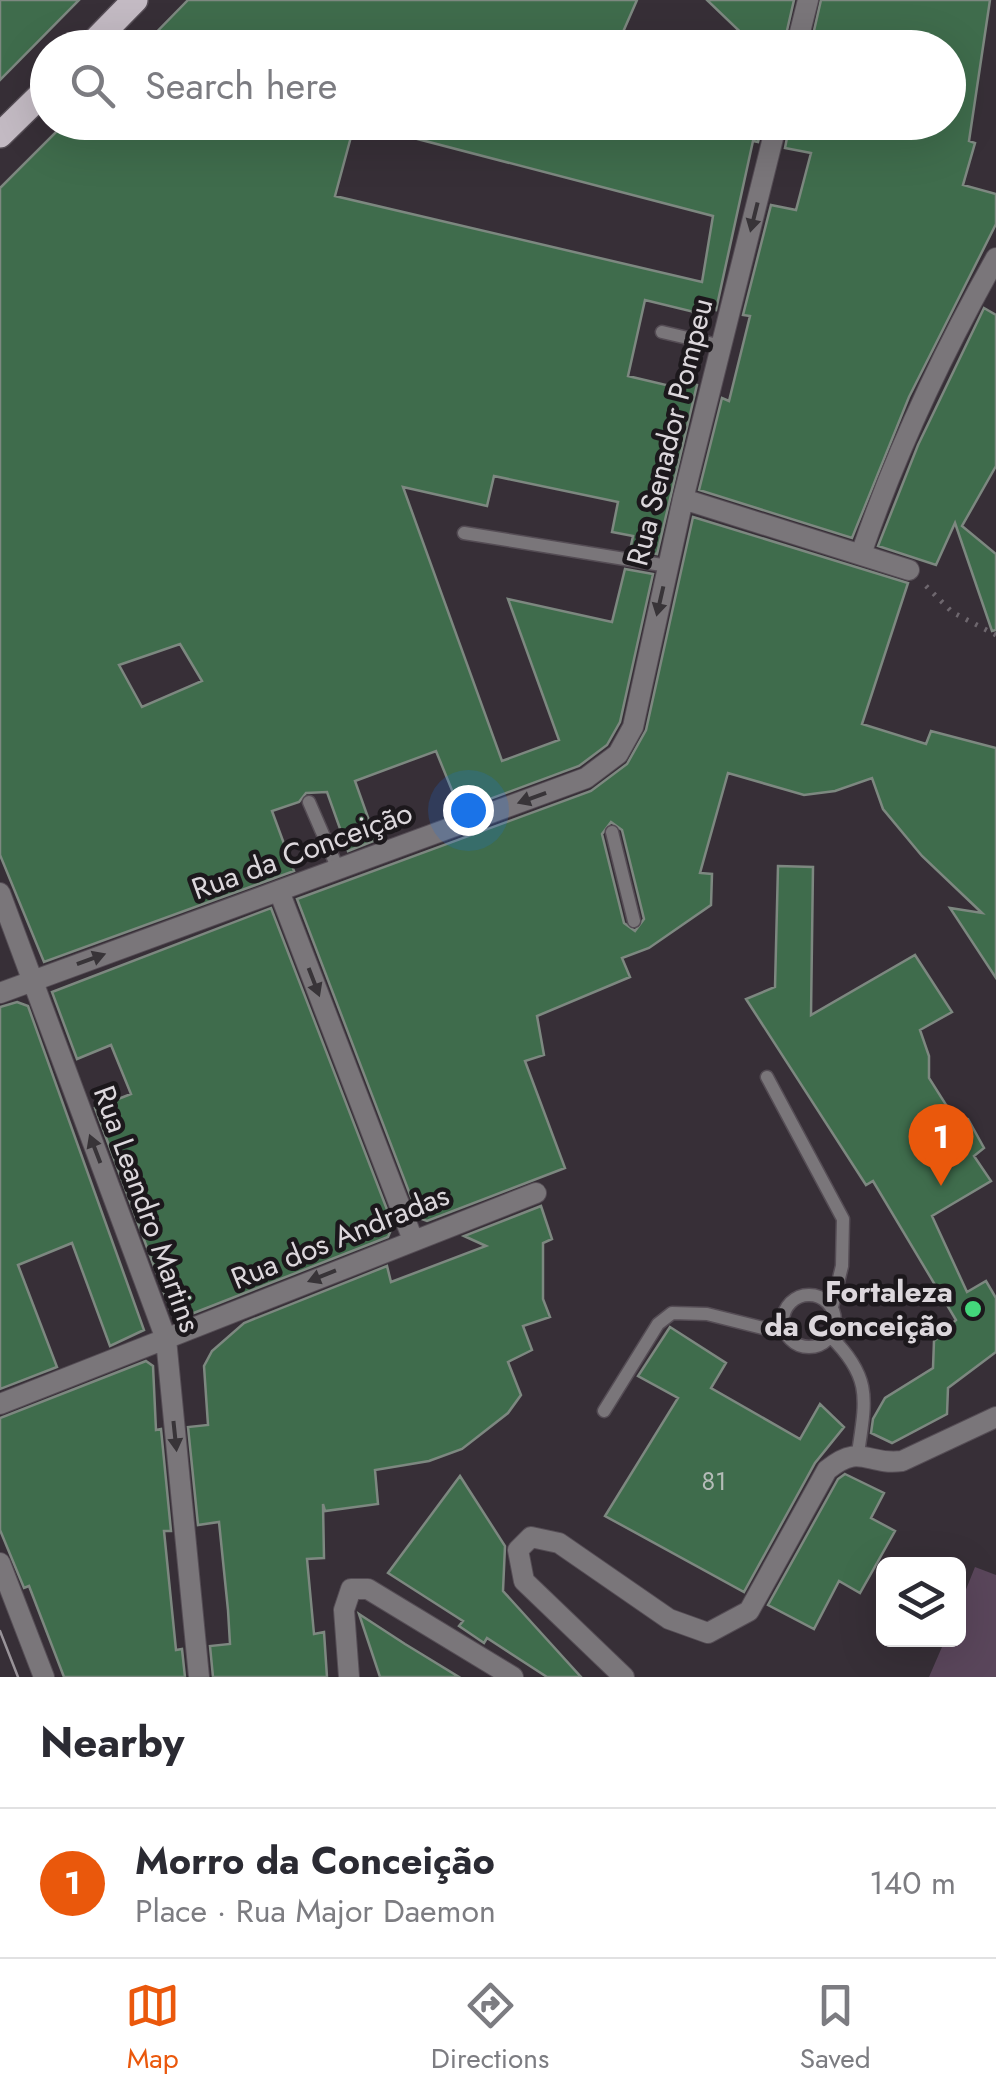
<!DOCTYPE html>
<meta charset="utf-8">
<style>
:root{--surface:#fff;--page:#f2f2f3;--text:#2b2b33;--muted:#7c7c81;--line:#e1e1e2;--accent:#ea580c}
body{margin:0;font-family:Jost,sans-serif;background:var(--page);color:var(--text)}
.controls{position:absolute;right:30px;bottom:30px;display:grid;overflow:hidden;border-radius:15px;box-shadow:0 10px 40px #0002}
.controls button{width:90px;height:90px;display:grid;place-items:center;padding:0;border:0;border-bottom:2px solid var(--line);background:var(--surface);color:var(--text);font:50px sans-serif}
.you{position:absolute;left:468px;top:810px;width:35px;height:35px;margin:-25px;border:8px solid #fff;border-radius:50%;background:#1a73e8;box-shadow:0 0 0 15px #1a73e833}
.badge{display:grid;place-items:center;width:65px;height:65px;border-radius:50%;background:var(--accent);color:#fff;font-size:32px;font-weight:700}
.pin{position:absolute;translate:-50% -82px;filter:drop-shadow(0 2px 5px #0008)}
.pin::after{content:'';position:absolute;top:52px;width:35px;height:30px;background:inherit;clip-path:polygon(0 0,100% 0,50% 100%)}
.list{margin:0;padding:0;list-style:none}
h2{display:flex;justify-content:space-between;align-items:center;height:130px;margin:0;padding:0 40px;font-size:42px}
h2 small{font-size:32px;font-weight:400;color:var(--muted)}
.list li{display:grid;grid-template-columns:65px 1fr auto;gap:30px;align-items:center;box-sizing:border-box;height:150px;padding:0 40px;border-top:2px solid var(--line)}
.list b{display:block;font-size:38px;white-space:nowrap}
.list p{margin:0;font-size:32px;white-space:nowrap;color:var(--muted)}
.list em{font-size:32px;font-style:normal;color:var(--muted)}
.icon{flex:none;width:55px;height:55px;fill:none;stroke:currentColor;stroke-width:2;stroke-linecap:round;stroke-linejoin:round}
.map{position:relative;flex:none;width:996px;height:1677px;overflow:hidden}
.search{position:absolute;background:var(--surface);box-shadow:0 10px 40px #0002;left:30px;right:30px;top:30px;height:110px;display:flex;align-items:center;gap:25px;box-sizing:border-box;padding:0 35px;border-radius:55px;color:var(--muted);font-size:38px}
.sheet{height:280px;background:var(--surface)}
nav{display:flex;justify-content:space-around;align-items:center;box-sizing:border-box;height:140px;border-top:2px solid var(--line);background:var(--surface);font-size:28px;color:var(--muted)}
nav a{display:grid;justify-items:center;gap:5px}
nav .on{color:var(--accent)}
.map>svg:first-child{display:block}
.green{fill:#5a465b}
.building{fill:#3f6c4c;stroke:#7d8880;stroke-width:2.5;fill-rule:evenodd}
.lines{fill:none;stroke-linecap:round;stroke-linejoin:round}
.lane-casing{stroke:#554d55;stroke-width:15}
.street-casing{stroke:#554d55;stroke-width:22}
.primary-casing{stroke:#554d55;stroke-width:28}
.path{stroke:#6e676e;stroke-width:5;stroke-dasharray:2.5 8;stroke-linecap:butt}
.lane{stroke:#7a767a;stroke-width:12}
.street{stroke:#7a767a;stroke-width:20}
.primary{stroke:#c3bac3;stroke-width:25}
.tram{stroke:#999399;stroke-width:2.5}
.oneway{fill:#383438}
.poi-dot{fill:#43d77b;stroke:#1c181c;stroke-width:4}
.labels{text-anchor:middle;stroke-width:9;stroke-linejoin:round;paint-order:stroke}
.number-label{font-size:25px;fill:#b5bcb8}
.street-label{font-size:30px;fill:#dcd7dc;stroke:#1c181c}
.poi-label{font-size:30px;font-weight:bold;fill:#dcd7dc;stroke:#1c181c;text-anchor:end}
</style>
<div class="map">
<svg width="996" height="1677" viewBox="0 0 996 1677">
<rect width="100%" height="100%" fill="#372f37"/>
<path class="green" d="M975,1567L996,1575V1677H929L945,1640H958L959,1607Z"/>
<path class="building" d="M0,0H79L0,80Z
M188,0H637L616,48H141Z
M707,0H794L783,48H757Z
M821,0H990L969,141L975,143L963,185L996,194V224L909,397L852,538L699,490L722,398L729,401L750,316L743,315L771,205L796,210L811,153L785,148L790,122H948V48H810Z
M66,122H355L335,196L702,282L713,216L383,130L384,122H763L758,142L753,141L716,310L702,308L694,312L645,300L628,376L670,386L683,378L697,385L657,554L630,550L633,536L612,532L618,502L494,476L487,506L403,487L502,761L559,740L508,599L612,622L625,569L653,574L620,722L607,745L579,766L460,810L436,751L355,781L376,840L348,851L327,792L306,793L299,802L272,811L294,871L44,962L0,855V188ZM180,644L202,681L142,707L119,665Z
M984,308L996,315V466L962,526L996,554V630L992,631L955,523L936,565L878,546L918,445Z
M693,517L908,583L862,724L926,744L931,731L996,748V978L950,908L982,913L922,856L883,809L872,778L835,791L804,795L728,773L700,873L712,874L711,905L649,948L622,958L630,977L537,1016L544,1055L525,1061L565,1168L427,1221L419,1218L297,899L591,791L627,764L646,730ZM611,822L622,830L644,919L635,931L624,923L602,834Z
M778,866L813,867L811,1015L915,955L952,1012L920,1030L929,1056V1078L953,1116L968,1119L984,1148L974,1156L991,1181L932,1216L967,1292L986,1281L996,1298V1352L948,1388L947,1414L892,1443L871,1433L873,1419L885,1398L933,1368L934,1341L956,1320L873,1181L866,1185L746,999L775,987Z
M271,908L393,1225L388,1237L181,1318L171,1312L95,1108L131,1094L111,1045L77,1059L52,992Z
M17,1002L28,1006L144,1330L110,1346L72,1243L18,1265L57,1367L0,1389V1007Z
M541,1206L552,1239L543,1243V1299L550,1317L523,1326L532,1350L508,1362L521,1395L508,1413L462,1449L429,1461L375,1470L378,1504L325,1511L323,1504L324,1558L307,1559L314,1634L324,1632L327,1677H213L210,1646L230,1644L228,1610L219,1522L198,1525L188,1427L208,1425L204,1366L212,1351L244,1323L387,1266L391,1282L486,1246L464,1236Z
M670,1327L726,1363L711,1388L800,1439L820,1404L844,1427L815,1463L744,1592L605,1516L678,1398L638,1376Z
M146,1361L153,1366L156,1430L161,1429L171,1531H164L176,1650L182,1649L185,1677H64L29,1586L24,1588L0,1530V1418Z
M845,1474L884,1493L871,1518L895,1531L860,1593L839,1581L814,1629L768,1605L838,1479Z
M460,1476L505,1546L503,1591L581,1677H547L487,1638L484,1643L459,1626L463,1621L388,1573Z
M359,1614L405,1644L459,1677H380Z"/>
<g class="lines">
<defs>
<path id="lane" d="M662,332L722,346
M464,533L668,566
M309,802L338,869
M612,832L634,921
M767,1077L843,1219L842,1266L832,1307
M783 1321a26 26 0 1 1 52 0a26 26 0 1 1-52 0Z
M830,1336C872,1377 866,1399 858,1453
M604,1411L658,1324L672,1313L707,1314L787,1334"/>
<path id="street" d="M796,48L808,0
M683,499L909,570
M861,554C897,449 942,354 996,258
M279,891L413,1240
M0,893L166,1339L199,1677
M0,993L586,778L618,754L633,727L683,499L777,122
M0,1404L536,1193
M0,1563L44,1677
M349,1677L344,1610L351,1589H368L513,1677
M624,1677L524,1581L518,1550L531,1537L559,1543L669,1619L708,1633L749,1611L827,1470C861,1442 867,1466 902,1461L996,1417"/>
<path id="primary" d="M88,48L135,0
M0,135L48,88"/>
</defs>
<use href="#lane" class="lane-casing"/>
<use href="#street" class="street-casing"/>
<use href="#primary" class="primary-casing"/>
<path class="path" d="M926,586L952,612L996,635"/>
<use href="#lane" class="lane"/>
<use href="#street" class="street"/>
<use href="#primary" class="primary"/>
<path class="tram" d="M0,1631L18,1677"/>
</g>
<defs><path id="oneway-solid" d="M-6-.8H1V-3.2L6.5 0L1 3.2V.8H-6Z" transform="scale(2.5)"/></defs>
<g class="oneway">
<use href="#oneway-solid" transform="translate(754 217) rotate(104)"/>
<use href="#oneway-solid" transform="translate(660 601) rotate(103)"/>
<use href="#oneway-solid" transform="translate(532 798) rotate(160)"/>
<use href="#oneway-solid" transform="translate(91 959) rotate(-20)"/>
<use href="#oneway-solid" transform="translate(314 982) rotate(69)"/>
<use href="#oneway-solid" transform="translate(95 1149) rotate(-111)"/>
<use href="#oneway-solid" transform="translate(322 1276) rotate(158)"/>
<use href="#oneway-solid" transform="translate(175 1436) rotate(84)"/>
</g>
<circle class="poi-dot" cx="973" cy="1309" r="10"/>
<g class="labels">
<g class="number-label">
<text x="714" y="1490">81</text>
</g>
<g class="street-label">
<text transform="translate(670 432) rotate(-76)" y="10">Rua Senador Pompeu</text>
<text transform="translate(302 851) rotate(-20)" y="10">Rua da Conceição</text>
<text transform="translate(147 1209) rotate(70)" y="10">Rua Leandro Martins</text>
<text transform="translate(340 1237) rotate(-22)" y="10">Rua dos Andradas</text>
</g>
<g class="poi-label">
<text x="953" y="1302">Fortaleza<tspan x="953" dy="34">da Conceição</tspan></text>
</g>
</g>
</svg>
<div class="controls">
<button><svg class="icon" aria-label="layers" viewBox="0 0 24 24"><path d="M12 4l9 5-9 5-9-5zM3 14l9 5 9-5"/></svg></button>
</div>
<div class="you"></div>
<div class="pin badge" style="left:941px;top:1186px">1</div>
<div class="search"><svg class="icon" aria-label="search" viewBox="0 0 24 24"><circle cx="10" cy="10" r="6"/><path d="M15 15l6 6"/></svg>Search here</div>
</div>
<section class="sheet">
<h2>Nearby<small></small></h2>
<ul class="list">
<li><span class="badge">1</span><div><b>Morro da Conceição</b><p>Place · Rua Major Daemon</p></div><em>140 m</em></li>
</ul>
</section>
<nav>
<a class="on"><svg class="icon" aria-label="map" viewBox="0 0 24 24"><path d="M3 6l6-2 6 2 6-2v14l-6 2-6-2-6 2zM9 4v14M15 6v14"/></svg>Map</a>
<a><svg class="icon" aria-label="directions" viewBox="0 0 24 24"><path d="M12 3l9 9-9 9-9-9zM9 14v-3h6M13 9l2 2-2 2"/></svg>Directions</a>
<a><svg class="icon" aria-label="saved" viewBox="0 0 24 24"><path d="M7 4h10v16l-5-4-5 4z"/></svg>Saved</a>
</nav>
